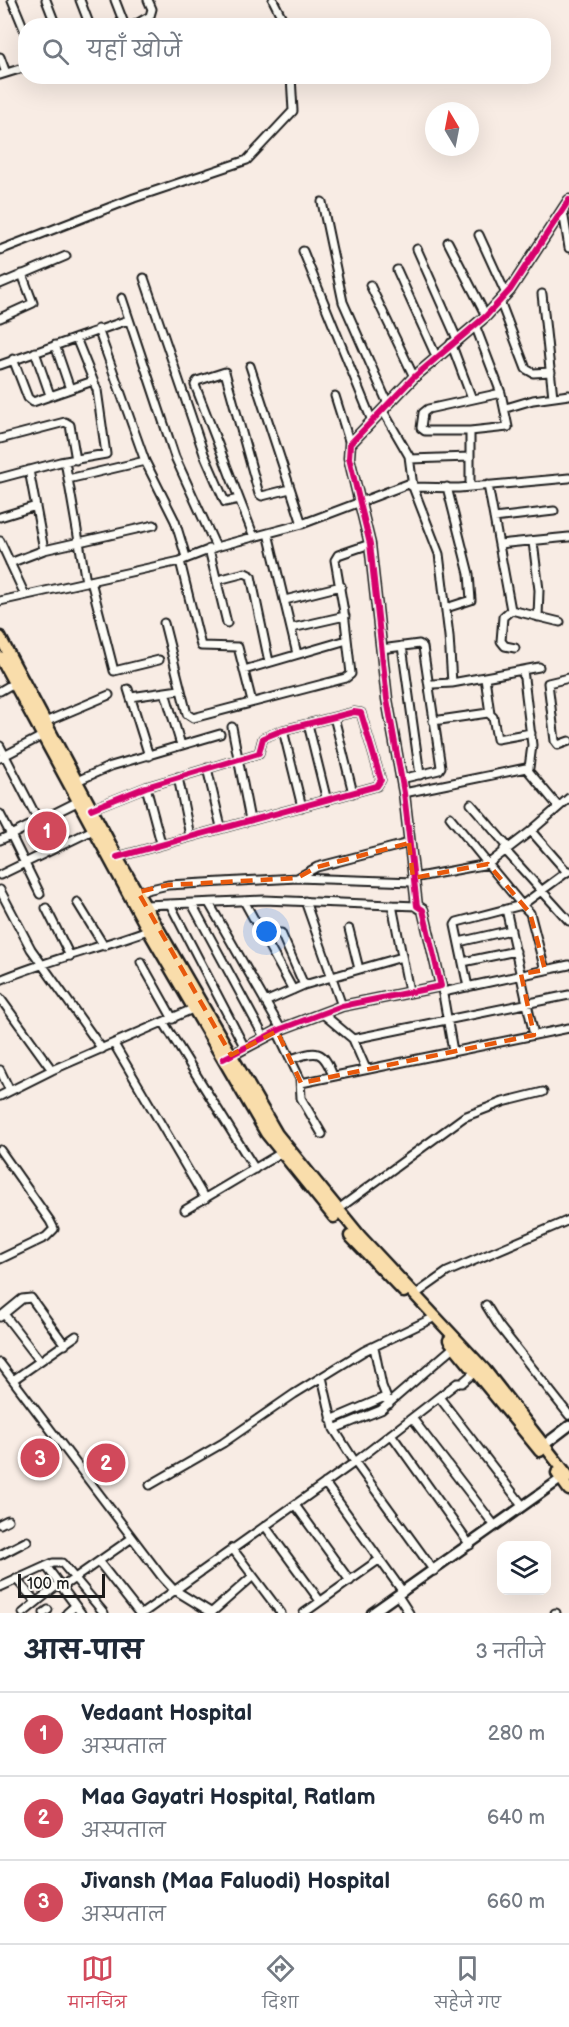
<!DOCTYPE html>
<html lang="hi">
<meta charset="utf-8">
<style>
:root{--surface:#fff;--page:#f2f2f3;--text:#1f2937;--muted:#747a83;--line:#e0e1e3;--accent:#d1495b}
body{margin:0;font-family:"Balsamiq Sans","Playpen Sans Deva",sans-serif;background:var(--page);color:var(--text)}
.controls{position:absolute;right:18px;bottom:18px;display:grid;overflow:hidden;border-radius:12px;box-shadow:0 6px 24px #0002}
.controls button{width:54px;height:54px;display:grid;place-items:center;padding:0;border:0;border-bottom:2px solid var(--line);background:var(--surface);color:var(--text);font:30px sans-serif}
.compass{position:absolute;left:425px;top:102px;width:54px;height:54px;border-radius:50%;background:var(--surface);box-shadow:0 6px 24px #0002;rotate:350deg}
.scale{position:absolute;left:18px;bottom:15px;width:87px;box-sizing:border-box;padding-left:6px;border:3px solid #1c1c1c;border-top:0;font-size:16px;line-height:21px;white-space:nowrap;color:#1c1c1c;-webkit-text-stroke:4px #fdfcf7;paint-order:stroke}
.you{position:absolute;left:267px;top:932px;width:21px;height:21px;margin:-15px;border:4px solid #fff;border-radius:50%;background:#1a73e8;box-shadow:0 0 0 9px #1a73e833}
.badge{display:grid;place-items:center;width:39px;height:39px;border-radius:50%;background:var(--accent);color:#fff;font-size:20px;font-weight:700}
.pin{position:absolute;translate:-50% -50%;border:3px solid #fff;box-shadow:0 2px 6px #0006}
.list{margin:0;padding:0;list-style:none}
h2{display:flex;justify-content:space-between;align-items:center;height:78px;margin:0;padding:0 24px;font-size:26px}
h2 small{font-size:20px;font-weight:400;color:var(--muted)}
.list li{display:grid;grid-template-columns:39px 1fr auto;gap:18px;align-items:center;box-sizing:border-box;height:84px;padding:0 24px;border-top:2px solid var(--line)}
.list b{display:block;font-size:22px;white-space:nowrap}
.list p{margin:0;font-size:20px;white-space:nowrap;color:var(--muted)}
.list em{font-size:20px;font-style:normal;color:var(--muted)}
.icon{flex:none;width:33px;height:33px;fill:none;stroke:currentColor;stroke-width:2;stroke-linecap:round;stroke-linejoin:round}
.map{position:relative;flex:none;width:569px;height:1613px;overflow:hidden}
.search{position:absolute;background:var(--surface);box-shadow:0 6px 24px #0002;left:18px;right:18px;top:18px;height:66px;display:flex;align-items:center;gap:15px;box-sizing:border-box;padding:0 21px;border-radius:24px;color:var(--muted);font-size:22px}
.sheet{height:330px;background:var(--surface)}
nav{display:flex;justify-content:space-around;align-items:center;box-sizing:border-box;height:84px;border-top:2px solid var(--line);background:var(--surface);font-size:16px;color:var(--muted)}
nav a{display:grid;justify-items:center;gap:3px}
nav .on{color:var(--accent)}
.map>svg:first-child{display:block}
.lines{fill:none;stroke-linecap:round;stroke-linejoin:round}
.minor-casing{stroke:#1c1c1c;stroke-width:11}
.tertiary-casing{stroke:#1c1c1c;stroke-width:13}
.trunk-casing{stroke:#1c1c1c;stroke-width:15}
.minor{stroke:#fdfcf7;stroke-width:7}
.tertiary{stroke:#fdfcf7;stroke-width:8}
.trunk{stroke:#f9ddab;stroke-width:10}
.cycleway-casing{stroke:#fdfcf7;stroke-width:10}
.cycleway{stroke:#d6006c;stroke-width:6}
.marked{fill:none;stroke:#e8590c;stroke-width:4.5;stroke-dasharray:12 8;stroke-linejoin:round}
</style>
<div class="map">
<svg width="569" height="1613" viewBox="0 0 569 1613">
<rect width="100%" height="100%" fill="#f8ece4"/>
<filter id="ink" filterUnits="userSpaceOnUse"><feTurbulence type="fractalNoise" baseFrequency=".0167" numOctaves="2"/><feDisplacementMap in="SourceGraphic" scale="12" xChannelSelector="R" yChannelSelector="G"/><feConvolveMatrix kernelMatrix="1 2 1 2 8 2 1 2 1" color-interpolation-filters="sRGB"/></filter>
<g filter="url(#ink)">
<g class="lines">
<defs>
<path id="minor" d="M12,0L26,34
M46,0L56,26
M80,0L90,26
M115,0L125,26
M273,0L286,26
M133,26L150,16L152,9L148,0
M0,57L6,73
M0,75L26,67
M322,202L343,302L388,404
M563,211L569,248
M479,235L506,294
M448,242L486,316
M417,249L457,339
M0,250L134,198L247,160L293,111L291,76
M303,251L372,421
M397,270L436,356
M144,278L204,454L225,502L239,499
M0,284L66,256
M370,285L414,377
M542,294L553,397
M122,298L175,457L216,547
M500,301L526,369L533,373L551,372
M0,318L33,303L22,274
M475,325L501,393L508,427L470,431H425L421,428L423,413L428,409L501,393
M98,329L145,461L175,521L186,557
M451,343L472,399
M55,345L70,389
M35,352L50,395
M13,359L28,398L33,402L93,381
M0,365L128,320
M250,366L302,524
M335,396L350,444
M506,408L533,400L569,395
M383,411L409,456L413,487L439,554L449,636L452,683
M0,439L65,422L70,425L76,460
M410,459L470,457
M65,461L86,582
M29,470L44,550
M0,478L60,462L106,454L97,390L76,338
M68,479L145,461
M488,485L511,610L560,622
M470,486V431
M0,517L36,506
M494,518L554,511
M268,533L297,654
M254,537L195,385L197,381L225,372L259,494L262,496L290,489
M0,541L25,595
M533,542L539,590L538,617
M499,544L569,537
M209,549L227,623
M180,561L201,646L238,647L252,702
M10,563L44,550L154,525
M218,580L245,573L251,576L269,662
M91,581L114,671L159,660
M285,600L341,586
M0,601L180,561L216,547L302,524L408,484L413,487L459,488L569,478
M446,608L471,600L469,574L447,487
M511,610L503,617L501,641L505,646L515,648
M164,623L187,714L193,718L346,678L351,674L344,612L335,560L338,555L370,544
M292,628L345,616
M402,646L420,775
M381,649L419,644L423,647L441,767L439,770L401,779
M244,670L347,640
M523,670L532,745L529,768
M485,677L490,714
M569,678L548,683L555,741L558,745L569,741
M433,684L452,683L539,667
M128,689L149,756
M0,691L14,683
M165,692L181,745
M131,697L179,690
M334,717L353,793
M433,721L488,713L493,717L497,739L531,733
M45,722L109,695
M308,724L327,801
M232,727L250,820
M283,730L302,807
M0,746L38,820
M0,758L42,736
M207,768L221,827
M178,777L190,836
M77,781L111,766L220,734
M146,787L161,843
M404,793L526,768L557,805
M471,804L508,847
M91,809L146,787L259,753L263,738L283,730L354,712L361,713L381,780L377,786L117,857
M0,814L11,835L77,802
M450,817L488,864L531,831L567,872L569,871
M531,831L569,798
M0,840L11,835L40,894
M504,849L569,921
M0,875L93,830
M297,878L317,867L409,843
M413,878L488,864L522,905L567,872
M0,890L31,949L102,1049
M138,892L168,885L297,878L414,882
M244,901L293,990
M305,901L342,1006
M77,902L104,946
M209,903L281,1029
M170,904L245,1048
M192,904L264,1037
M145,905L264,900L417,906
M392,905L409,991
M46,908L70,956
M506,909L534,1035
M349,929L359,969
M261,933H281L304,985
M459,942L511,930
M141,962L173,1019
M463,962L516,951
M0,980C48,960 99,948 148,930
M468,987L455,925L457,922L522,905L530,913L545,970
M442,989L453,1051
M443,992L569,965
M0,998L52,1070
M265,1002L304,985L402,957
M323,1014L353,1039L366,1069
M164,1023L255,1169
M277,1031L300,1079L301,1098L322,1134
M353,1039L569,995
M114,1044L205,1199
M291,1059C317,1050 323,1049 333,1076
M0,1070L10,1091
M301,1083L569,1028
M0,1096L52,1070L195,1008
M0,1150L50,1221L54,1229L46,1237L0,1259
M185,1210L281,1153
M337,1210L464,1117L503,1102L543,1092
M416,1294L447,1272L569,1220
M486,1305L499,1326L569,1415
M4,1314L40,1361
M0,1317L22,1299L31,1298L65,1345
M374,1347L382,1386L389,1404
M0,1363L162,1577L173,1589L212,1613
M322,1377L334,1429L355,1462L434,1571
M13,1380L76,1336
M439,1397L523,1506
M412,1418L495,1526
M331,1420L385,1397
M334,1429L381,1410L455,1346
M391,1434L470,1545
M325,1483L403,1592
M150,1485L223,1443L294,1394L364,1351L431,1319
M295,1505L350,1581
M0,1524L8,1520
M265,1526L320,1601
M232,1548L281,1613
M0,1555L27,1541
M99,1562L139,1613
M46,1566L81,1613
M16,1579L36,1602
M0,1587L53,1563H62L104,1613
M62,1587L132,1538
M398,1596L409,1613
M23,1613L60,1583
M44,1613L48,1610
M67,1613L75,1606
M143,1613L355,1462L457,1383H462L476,1371
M211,1613L253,1576
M304,1613L380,1559
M555,1613H556"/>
<path id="tertiary" d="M228,1057L281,1029L342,1006L441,986L423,910L417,906L404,793L387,699L370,544L349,458L350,444L414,377L486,316L510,290L569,200
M544,1445L569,1426
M372,1613L565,1476"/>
<path id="trunk" d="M0,637L122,866L277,1134L360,1236L485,1370L569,1477
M0,657L148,930L266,1133L334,1217
M350,1236L404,1292
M449,1340L540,1451
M557,1473L569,1490"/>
</defs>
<use href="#minor" class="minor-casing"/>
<use href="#tertiary" class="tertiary-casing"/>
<use href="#trunk" class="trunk-casing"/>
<use href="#minor" class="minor"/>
<use href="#tertiary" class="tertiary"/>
<use href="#trunk" class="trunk"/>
<defs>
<path id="cycleway" d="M91,809L146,787L259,753L263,738L283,730L354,712L361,713L381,780L377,786L117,857
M223,1059L281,1029L342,1006L441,986L423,910L417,906L404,793L387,699L370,544L349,458L350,444L414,377L486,316L510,290L569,200"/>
</defs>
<use href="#cycleway" class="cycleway-casing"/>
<use href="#cycleway" class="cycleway"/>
</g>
</g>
<path class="marked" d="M409,843L413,878L488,864L530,913L545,970L521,974L534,1035L301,1083L277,1031L231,1055L138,892L168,885L297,878L317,867Z"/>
</svg>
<div class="controls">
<button><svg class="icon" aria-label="layers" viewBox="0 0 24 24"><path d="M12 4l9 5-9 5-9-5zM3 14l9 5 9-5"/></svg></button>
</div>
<svg class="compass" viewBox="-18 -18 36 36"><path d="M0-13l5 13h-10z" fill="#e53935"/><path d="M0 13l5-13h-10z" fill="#747a83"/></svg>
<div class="scale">100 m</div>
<div class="you"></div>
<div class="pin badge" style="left:47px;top:831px">1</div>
<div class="pin badge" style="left:106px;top:1463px">2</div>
<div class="pin badge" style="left:40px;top:1458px">3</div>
<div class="search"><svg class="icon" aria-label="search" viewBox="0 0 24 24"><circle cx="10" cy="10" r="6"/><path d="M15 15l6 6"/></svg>यहाँ खोजें</div>
</div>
<section class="sheet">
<h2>आस-पास<small>3 नतीजे</small></h2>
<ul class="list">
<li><span class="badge">1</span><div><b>Vedaant Hospital</b><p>अस्पताल</p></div><em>280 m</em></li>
<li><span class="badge">2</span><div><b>Maa Gayatri Hospital, Ratlam</b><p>अस्पताल</p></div><em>640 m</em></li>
<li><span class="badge">3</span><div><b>Jivansh (Maa Faluodi) Hospital</b><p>अस्पताल</p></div><em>660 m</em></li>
</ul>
</section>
<nav>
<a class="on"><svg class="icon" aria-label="map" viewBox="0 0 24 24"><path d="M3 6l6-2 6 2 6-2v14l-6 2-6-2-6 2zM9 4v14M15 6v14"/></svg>मानचित्र</a>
<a><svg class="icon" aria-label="directions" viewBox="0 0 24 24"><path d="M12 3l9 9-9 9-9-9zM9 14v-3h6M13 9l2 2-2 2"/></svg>दिशा</a>
<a><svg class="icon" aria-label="saved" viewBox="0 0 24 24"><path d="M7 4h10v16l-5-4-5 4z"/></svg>सहेजे गए</a>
</nav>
